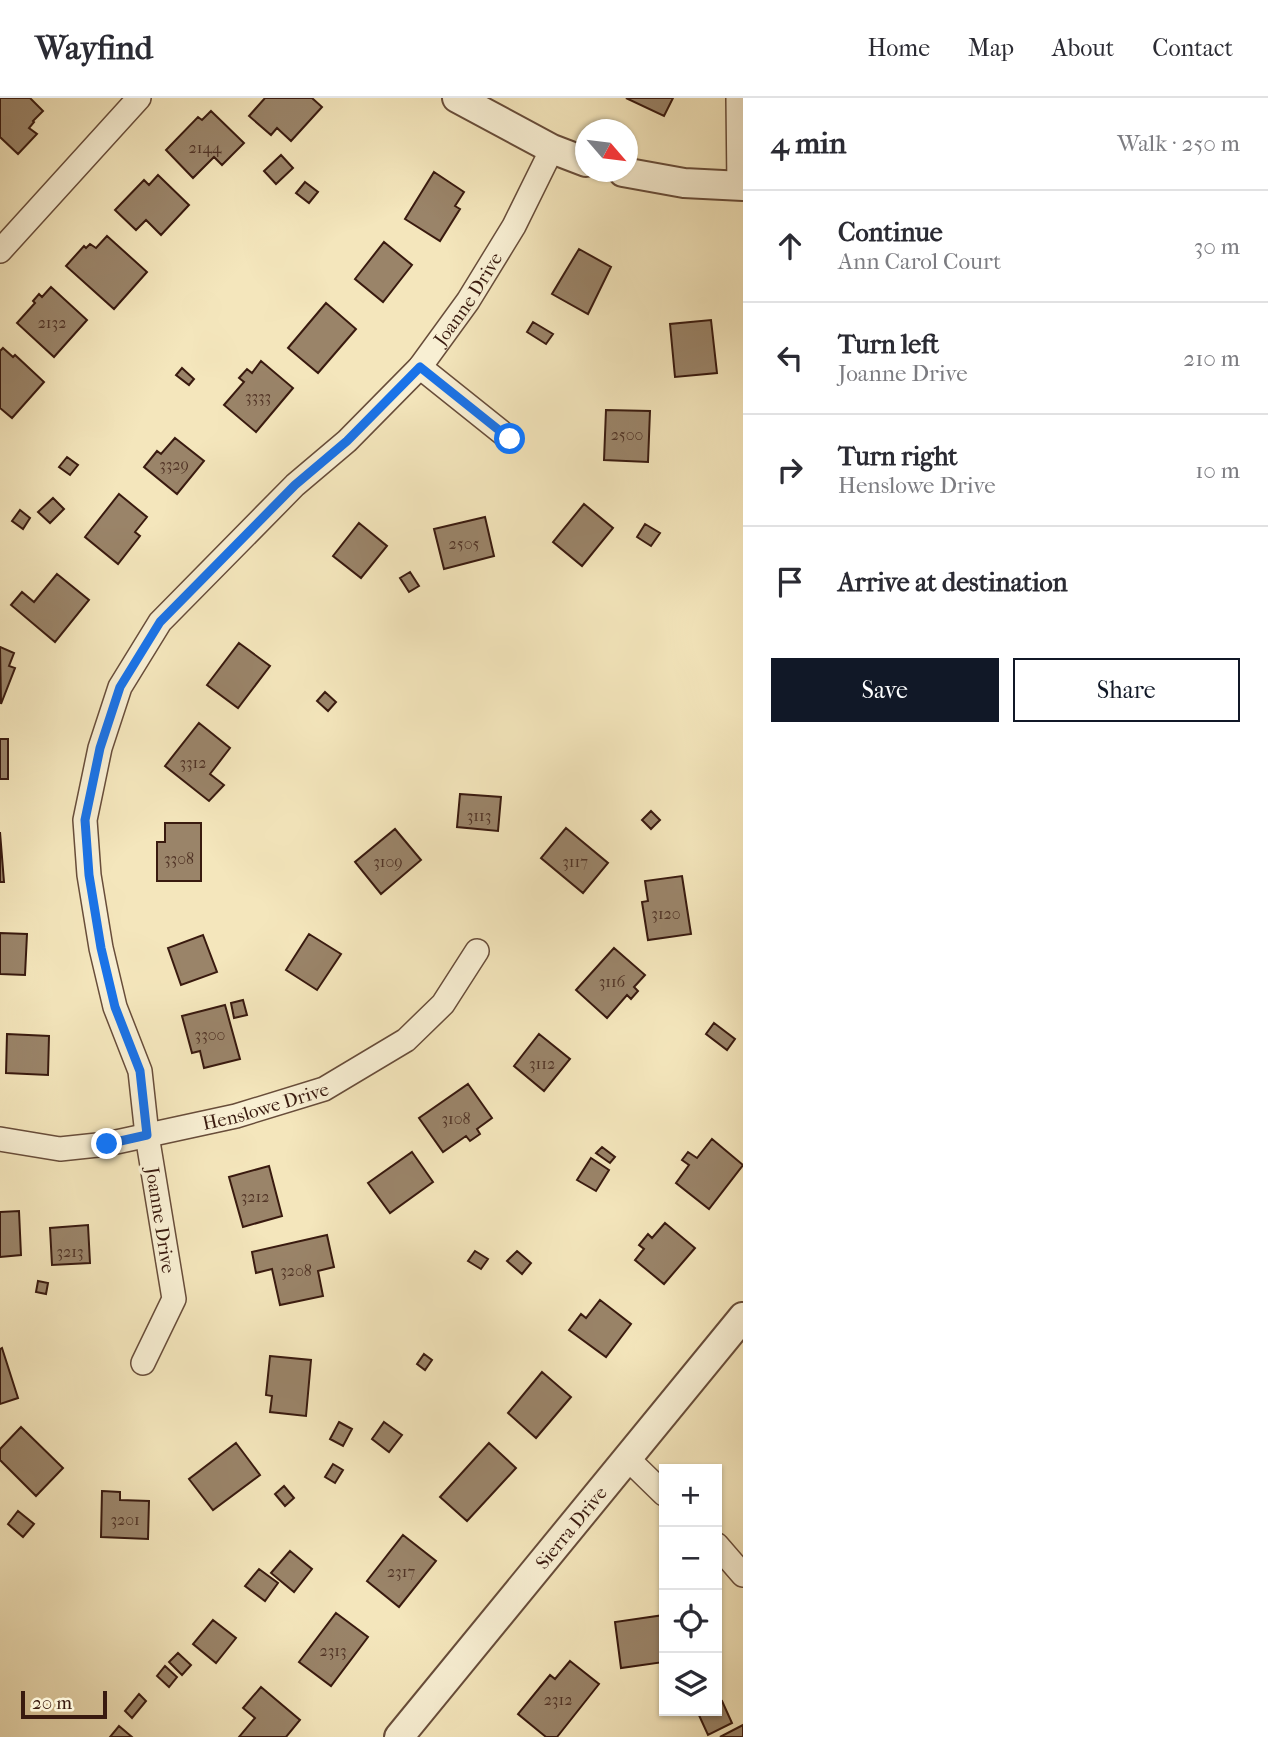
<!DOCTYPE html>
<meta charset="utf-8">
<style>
:root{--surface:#fff;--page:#f7f7f7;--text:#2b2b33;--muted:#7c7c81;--line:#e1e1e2;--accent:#111827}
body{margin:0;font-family:"IM FELL French Canon",serif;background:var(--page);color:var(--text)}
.controls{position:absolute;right:21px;bottom:21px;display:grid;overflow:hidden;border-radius:0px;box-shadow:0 2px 5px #0004}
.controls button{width:63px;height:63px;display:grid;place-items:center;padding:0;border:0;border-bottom:2px solid var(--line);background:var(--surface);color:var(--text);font:35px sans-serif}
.compass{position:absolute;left:575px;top:21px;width:63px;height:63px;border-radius:50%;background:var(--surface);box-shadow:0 2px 5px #0004;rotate:118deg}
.scale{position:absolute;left:21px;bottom:18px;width:86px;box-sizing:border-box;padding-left:7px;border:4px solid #391a0f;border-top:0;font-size:19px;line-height:24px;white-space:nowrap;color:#391a0f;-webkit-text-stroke:5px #f8efd3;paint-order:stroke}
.stop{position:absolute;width:21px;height:21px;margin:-16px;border:5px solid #1a73e8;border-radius:50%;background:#fff}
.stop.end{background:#1a73e8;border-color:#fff;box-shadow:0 2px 7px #0008}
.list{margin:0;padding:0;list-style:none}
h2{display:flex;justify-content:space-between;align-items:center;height:91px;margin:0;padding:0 28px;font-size:30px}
h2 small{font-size:23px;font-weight:400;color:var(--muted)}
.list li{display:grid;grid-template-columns:46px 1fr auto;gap:21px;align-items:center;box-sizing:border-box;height:112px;padding:0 28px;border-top:2px solid var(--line)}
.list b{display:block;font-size:26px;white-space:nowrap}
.list p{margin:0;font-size:23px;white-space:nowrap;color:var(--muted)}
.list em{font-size:23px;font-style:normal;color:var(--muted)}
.actions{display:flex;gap:14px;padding:21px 28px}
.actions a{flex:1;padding:16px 0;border:2px solid var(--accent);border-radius:0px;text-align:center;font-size:24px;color:var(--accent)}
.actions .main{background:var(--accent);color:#fff}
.icon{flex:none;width:38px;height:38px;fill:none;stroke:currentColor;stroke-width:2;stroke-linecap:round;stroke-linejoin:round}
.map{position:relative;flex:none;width:743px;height:1639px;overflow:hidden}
header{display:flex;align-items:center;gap:42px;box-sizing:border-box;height:98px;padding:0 35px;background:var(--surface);border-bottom:2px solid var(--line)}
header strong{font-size:33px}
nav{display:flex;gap:38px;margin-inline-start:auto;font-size:24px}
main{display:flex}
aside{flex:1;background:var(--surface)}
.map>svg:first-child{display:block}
.building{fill:#9a8469;stroke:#391a0f;stroke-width:2}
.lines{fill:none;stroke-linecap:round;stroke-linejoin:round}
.minor-casing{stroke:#684d3a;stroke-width:26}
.tertiary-casing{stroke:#684d3a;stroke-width:32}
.minor{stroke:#f8efd3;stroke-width:23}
.tertiary{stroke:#f8efd3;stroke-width:28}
.route{stroke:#1a73e8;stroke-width:9}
.labels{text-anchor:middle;stroke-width:7;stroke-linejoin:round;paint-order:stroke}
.number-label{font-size:16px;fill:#513426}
.street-label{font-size:19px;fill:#391a0f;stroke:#f8efd3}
</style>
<header>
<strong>Wayfind</strong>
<nav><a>Home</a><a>Map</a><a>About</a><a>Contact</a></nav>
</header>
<main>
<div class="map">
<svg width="743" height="1639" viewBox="0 0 743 1639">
<rect width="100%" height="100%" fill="#f4e6bc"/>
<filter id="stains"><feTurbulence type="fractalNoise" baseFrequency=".00286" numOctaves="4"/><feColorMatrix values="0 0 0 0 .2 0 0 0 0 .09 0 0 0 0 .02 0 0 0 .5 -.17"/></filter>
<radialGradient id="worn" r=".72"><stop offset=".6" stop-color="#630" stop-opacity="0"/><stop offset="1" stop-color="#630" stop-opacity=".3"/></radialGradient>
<path class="building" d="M0,0H30L43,13L33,23L34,24L29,30L37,36L18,56L0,39Z
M265,0H312L322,9L291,43L277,30L271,37L249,18Z
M626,0H673L664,18Z
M211,13L244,45L222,67L214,59L193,80L166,52L198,19L202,22Z
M281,57L293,70L276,86L264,73Z
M434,74L464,94L455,108L460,111L440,143L405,121Z
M158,77L189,107L161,137L146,122L136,132L115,112L144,82L149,87Z
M305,84L318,94L309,105L296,95Z
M107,138L147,174L114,211L66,168L84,148L86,150L90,146L96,150Z
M384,144L412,167L383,204L355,181Z
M579,151L611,169L588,216L552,196Z
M51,189L87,222L54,259L17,225L35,205L33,203L39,196L42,199Z
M326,205L356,231L318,275L288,250Z
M711,222L717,275L675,279L670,226Z
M533,224L553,236L546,246L527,234Z
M3,250L13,259L15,257L44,284L12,320L0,310V253Z
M261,263L293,290L256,334L224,307L244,284L239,280L247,271L252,275Z
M182,270L194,281L189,287L176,277Z
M606,312L650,313L648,364L604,362Z
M175,340L204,363L177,396L144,369L157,353L161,356Z
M67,359L78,367L70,377L59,369Z
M119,396L147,419L135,434L140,438L118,466L85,439Z
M53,400L64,411L50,425L38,414Z
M584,406L613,430L582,468L553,444Z
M20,412L30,420L23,431L12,423Z
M485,419L494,458L444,471L434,431Z
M359,425L387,448L361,480L333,458Z
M645,426L660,435L651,448L637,439Z
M410,474L419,488L409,494L400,480Z
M57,476L89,502L55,544L11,507L22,494L34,504Z
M239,545L270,568L238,610L207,587Z
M0,549L14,555L9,568L15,570L1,606Z
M325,594L336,604L328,613L317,603Z
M199,625L230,650L210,676L224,687L209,703L165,668Z
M0,641H8V681H0Z
M460,696L501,699L498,733L457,729Z
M651,713L660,722L651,731L642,722Z
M165,725H201V783H157V744H165Z
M566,730L608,765L583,795L541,760Z
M395,731L421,762L381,796L355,764Z
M0,734L4,784H0Z
M682,778L691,836L648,842L642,804L648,803L645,783Z
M0,835L27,836L25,877L0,876Z
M309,836L341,856L317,892L286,872Z
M203,837L217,874L181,887L168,850Z
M614,850L645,877L634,889L638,893L631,901L627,897L607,920L576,892Z
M243,902L247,917L234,920L231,905Z
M225,907L240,961L204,970L200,953L192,955L182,918Z
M714,925L735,941L727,952L706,936Z
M7,936L49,938L48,977L6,975Z
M539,936L570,961L544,993L514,968Z
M468,986L492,1020L477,1031L480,1036L470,1043L466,1038L443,1054L419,1020Z
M712,1041L743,1067L709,1111L676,1085L689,1067L682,1062L688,1054L697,1060Z
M602,1049L615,1059L610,1065L596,1055Z
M412,1054L433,1084L390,1115L368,1085Z
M591,1060L609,1072L596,1093L577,1082Z
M269,1068L282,1118L243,1129L229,1079Z
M19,1113L21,1157L0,1159V1114Z
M665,1125L695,1150L664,1186L635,1162L644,1151L639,1147L648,1136L652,1140Z
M88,1127L90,1165L52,1167L50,1130Z
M327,1137L334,1169L318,1173L323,1198L280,1207L272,1171L256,1175L252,1154Z
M475,1153L488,1161L481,1171L468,1163Z
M517,1153L531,1165L522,1176L507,1163Z
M38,1183L48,1185L46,1196L36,1194Z
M600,1202L631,1226L606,1259L569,1232L581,1216L586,1220Z
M2,1250L18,1300L0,1306V1251Z
M424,1256L432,1262L425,1272L417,1266Z
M270,1258L311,1262L306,1318L270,1314L272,1298L266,1297Z
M542,1274L571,1299L536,1340L508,1315Z
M339,1324L352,1331L343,1348L330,1341Z
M384,1324L402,1337L389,1354L372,1341Z
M21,1329L63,1370L36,1398L0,1362V1351Z
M236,1345L260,1377L213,1412L189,1381Z
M489,1345L516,1370L467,1423L440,1399Z
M333,1366L343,1372L335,1385L325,1379Z
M284,1388L294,1400L285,1408L275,1396Z
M102,1393L120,1394V1402L149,1403L148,1441L101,1439Z
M18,1413L34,1426L23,1439L8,1426Z
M403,1437L436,1463L399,1509L367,1483Z
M290,1453L312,1471L294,1494L271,1475Z
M259,1471L278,1485L265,1503L245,1488Z
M336,1515L368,1539L331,1588L299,1564Z
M664,1517V1564L621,1570L615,1524Z
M213,1522L236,1540L216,1565L193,1546Z
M178,1555L191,1567L182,1577L169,1564Z
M570,1563L599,1586L557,1639H546L518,1616L550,1577L555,1581Z
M165,1568L177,1579L169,1589L157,1578Z
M261,1589L300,1622L286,1639H239L255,1620L243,1610Z
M139,1596L146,1603L132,1620L125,1613Z
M722,1603L732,1625L708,1637L698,1615L717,1613V1605Z
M743,1627V1639H720Z
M119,1628L132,1639H110Z"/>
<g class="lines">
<defs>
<g id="minor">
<path d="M738,0L739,89"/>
<path d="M0,153L139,0"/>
<path d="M420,269L510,341"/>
<path id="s1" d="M0,1041L60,1051L107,1046L236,1018L324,991L406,942L443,906L477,853"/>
<path id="s2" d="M143,1265L174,1201L147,1037L140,973L115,909L101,850L89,777L85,722L100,650L120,589L160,524L295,387L347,343L420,269L468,203L514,128L552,51"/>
<path d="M627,1360L664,1396"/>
<path d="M717,1447L743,1477"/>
</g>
<g id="tertiary">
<path d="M457,0L552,51L586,64"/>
<path d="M623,74L684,85L743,88"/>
<path id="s3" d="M399,1639L743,1219"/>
</g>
</defs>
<use href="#minor" class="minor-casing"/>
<use href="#tertiary" class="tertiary-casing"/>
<use href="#minor" class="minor"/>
<use href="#tertiary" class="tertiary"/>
</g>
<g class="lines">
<path class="route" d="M107,1046L147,1037L140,973L115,909L101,850L89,777L85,722L100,650L120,589L160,524L295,387L347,343L420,269L510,341"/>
</g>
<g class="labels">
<g class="number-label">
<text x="205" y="55">2144</text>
<text x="52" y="230">2132</text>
<text x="258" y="304">3333</text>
<text x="627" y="342">2500</text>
<text x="174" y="372">3329</text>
<text x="464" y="451">2505</text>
<text x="193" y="670">3312</text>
<text x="479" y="723">3113</text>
<text x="179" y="766">3308</text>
<text x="388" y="769">3109</text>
<text x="575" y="769">3117</text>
<text x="666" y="821">3120</text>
<text x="612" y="889">3116</text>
<text x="210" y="942">3300</text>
<text x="542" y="971">3112</text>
<text x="456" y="1026">3108</text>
<text x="255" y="1104">3212</text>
<text x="70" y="1159">3213</text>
<text x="296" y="1178">3208</text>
<text x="125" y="1427">3201</text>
<text x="401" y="1479">2317</text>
<text x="333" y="1558">2313</text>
<text x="558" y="1607">2312</text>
</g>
<g class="street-label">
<text dy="7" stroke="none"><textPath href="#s2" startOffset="1222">Joanne Drive</textPath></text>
<text dy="7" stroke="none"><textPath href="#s1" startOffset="271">Henslowe Drive</textPath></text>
<text transform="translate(161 1122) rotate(81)" y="7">Joanne Drive</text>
<text dy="7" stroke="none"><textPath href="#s3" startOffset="271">Sierra Drive</textPath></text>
</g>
</g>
<rect width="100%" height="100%" filter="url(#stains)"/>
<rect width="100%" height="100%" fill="url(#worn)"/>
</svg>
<div class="controls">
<button>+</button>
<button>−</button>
<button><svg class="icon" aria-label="locate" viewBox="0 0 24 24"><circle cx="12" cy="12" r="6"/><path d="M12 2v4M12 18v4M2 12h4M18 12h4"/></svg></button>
<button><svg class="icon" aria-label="layers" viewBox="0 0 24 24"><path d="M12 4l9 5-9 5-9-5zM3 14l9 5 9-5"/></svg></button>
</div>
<svg class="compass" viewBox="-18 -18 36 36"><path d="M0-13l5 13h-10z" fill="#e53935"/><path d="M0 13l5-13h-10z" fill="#7c7c81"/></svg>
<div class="scale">20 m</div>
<div class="stop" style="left:510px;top:341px"></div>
<div class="stop end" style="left:107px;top:1046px"></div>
</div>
<aside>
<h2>4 min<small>Walk · 250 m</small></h2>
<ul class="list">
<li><svg class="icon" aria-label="ahead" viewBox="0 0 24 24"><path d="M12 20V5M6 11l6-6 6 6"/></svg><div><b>Continue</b><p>Ann Carol Court</p></div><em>30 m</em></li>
<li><svg class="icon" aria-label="left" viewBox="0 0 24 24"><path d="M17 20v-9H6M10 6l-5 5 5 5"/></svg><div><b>Turn left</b><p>Joanne Drive</p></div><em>210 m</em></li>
<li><svg class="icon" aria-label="right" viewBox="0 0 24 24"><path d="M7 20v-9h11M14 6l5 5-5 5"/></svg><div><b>Turn right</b><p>Henslowe Drive</p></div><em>10 m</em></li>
<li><svg class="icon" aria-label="arrive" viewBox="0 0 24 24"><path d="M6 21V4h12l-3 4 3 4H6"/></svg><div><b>Arrive at destination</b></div></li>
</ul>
<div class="actions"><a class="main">Save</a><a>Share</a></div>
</aside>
</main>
